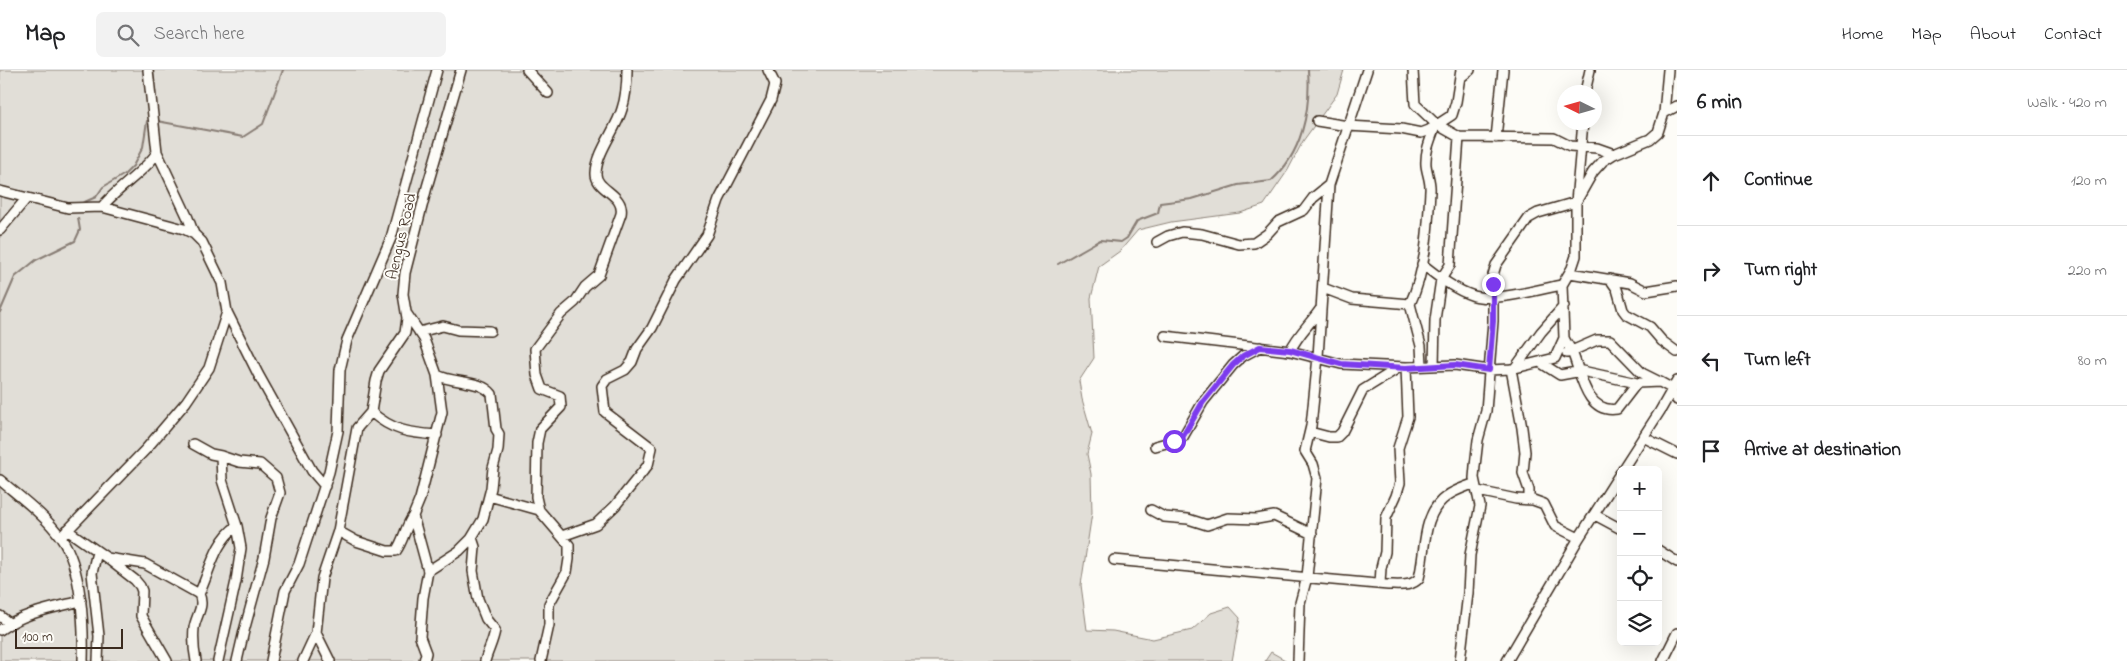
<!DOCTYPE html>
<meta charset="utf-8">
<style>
:root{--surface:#fff;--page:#f2f2f2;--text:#202124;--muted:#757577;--line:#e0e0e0}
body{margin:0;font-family:"Indie Flower",sans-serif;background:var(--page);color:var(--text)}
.controls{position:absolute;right:15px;bottom:15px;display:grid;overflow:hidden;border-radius:8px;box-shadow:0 5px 20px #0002}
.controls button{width:45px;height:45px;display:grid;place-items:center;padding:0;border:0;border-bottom:1px solid var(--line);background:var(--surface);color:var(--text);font:25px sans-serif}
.compass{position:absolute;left:1557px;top:15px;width:45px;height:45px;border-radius:50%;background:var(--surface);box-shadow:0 5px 20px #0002;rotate:275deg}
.scale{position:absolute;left:15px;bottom:12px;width:108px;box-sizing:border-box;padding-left:5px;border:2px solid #3b2a1e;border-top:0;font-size:14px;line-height:18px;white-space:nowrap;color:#3b2a1e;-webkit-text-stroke:4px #fdfcf7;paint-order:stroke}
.stop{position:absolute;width:15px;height:15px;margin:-11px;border:4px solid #7c3aed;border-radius:50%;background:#fff}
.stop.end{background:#7c3aed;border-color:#fff;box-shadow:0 1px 5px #0008}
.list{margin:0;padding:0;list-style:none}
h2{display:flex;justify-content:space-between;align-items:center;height:65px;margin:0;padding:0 20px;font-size:21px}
h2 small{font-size:16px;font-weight:400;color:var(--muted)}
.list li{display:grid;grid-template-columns:32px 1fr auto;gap:15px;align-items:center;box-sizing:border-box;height:90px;padding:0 20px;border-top:1px solid var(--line)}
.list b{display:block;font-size:19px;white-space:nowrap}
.list em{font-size:16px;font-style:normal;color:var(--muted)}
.icon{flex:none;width:28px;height:28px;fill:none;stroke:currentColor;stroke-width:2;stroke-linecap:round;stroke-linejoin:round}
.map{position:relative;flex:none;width:1677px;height:591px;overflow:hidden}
header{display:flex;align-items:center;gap:30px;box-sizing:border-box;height:70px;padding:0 25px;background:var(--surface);border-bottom:1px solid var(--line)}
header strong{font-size:24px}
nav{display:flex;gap:28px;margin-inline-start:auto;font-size:18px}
.search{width:350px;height:45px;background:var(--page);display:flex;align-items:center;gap:12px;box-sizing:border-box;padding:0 18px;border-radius:8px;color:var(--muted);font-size:19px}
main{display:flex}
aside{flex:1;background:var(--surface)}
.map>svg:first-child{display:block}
.green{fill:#e1ded7;stroke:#8e847a}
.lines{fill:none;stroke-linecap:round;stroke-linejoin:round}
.stream{stroke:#887d74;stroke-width:2}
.minor-casing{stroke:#3b2a1e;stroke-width:12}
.minor{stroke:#fdfcf7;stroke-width:9}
.route{stroke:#7c3aed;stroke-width:6}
.labels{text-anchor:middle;stroke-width:4;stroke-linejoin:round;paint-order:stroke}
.street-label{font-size:16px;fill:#3b2a1e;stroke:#fdfcf7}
</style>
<header>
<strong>Map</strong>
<div class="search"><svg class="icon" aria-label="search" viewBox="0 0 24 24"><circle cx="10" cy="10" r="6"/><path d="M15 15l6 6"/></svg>Search here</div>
<nav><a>Home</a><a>Map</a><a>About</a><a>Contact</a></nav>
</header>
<main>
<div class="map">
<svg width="1677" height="591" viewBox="0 0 1677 591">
<rect width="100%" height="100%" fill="#fdfcf7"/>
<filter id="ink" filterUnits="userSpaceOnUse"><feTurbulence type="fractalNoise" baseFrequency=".02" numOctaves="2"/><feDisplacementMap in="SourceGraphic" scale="10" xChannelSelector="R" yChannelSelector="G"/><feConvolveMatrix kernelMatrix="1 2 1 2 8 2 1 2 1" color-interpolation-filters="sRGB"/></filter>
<g filter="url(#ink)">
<path class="green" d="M0,0H1344L1337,24L1303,71L1288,100L1264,135L1240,143L1171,152L1138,160L1120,181L1099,196L1091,228L1094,288L1079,311L1082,329L1092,364L1087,384L1091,404L1092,443L1081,515L1087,560L1113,561L1153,569L1192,560L1211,543L1230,537L1240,548L1232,591H0Z
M1271,582L1287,591H1265Z"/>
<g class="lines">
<path class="stream" d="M157,51L243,67L263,54L283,0
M80,134L96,127L103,117L125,104L133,96L143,77L147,51
M1058,194L1100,170L1121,172L1127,168L1137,151L1158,143L1160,133L1192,129L1238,115L1271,111C1302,84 1311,40 1308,0
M0,242L15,207L36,190L75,171L80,160L78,148"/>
<defs>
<path id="minor" d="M527,0L548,23
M1413,0L1415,34L1436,54L1459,67L1554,68L1570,76L1597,78L1614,84
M1460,8L1470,0
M1585,22L1590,0
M1664,43L1677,36
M1317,51L1348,56L1401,59L1421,63L1429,60L1452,45L1456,32L1461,0
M1496,68L1503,0
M157,82L188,148L194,164
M0,121L68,138L102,137L184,159L194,164L202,172L222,213L227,242L258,304L312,401L325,416
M102,137C115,120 150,97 157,82L148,0
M0,160L26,129
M1157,172L1168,166L1182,162L1202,164L1239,174L1254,173L1267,164L1278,152L1304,140L1313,128L1329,115
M1422,194C1437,206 1455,220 1474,226C1494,232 1540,219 1562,215
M1570,203L1630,213L1646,221L1677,216
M1610,209L1617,219L1623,240L1626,244L1650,257L1662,271L1677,282
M1323,218L1352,229L1410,234C1426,200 1428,159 1430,121C1431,112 1427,104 1426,95C1425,80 1431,68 1436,54
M1410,234L1421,276L1422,295
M407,244L424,269L437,305C454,314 480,309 492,324L496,359L499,364L498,380L493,398L491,418L483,449L471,469L473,471L475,477L473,501L478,529L486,549L495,560C493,572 488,580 485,591
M419,262L443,256L458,260L490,261
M1165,266L1290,281L1341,294L1406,297L1455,295L1489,300L1511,299L1555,288L1564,268L1562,215L1572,198L1576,186V132L1583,52
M1564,268C1566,273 1570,277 1572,282C1581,302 1585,344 1617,339L1637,313
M1290,281C1298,264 1311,253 1321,238
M1567,283L1597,270H1610L1642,303L1660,312
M1541,293L1560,305L1582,301L1637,313L1660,312L1669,317L1677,330
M1434,296L1435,250L1441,209L1450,195L1459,67
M1515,298L1541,262L1564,236
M1511,299L1522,358L1525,382L1523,403L1529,420V430
M371,342C393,361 409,363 437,365
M1310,362L1329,367H1337L1342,362L1363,320L1400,297
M1643,367L1677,384
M193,374L211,384L221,386L222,410L237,456L241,478L236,511L218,591
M1155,376L1174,371L1183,367L1203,332L1233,295L1243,286L1260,277
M221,386L239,392L260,394L276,408L280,423L271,448L264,488L244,561L237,591
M1622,400L1660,341L1677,311
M0,410C20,427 47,447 61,468C82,497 84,556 83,591
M1478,421L1516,429L1533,430L1544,434L1555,456L1579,468
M489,426L539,440
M1151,440L1164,447L1188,449L1207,455L1228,448L1257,449L1274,446L1312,464
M1595,445L1621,459
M413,446L420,429L442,342L437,305
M67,460L107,488L145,494L199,524C205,537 196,545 194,558C193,569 194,581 196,591
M338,461L356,471L387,481H396C404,470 405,457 413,446L428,501L423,528L420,567L426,583L424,591
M562,466L596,454L615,436L648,395L652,378L605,342L602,316L607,309L625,300L632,292L637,279L652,258L676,210L707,165L719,130L771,30L775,14L768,0
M61,467L146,379L186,332L209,298L227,242
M1658,480L1677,492
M97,482L92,503L99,566L98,591
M108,489L135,510L140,516L142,521L141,546L167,591
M1114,490L1388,515C1399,515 1412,517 1419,508C1426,481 1421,444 1447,426C1455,420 1466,417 1475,413
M428,501L459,481L471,469
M1380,514L1381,498L1385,482L1386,448L1396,426L1400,413L1398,378L1408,347L1406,297
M199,524C210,501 215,471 237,456
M0,546L9,553
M0,560C23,543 53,538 81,531
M316,563L330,591
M271,591L285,521L299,494L329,402L338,361L340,300L347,270L391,168L437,0
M303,591L316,563L322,508L338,461L357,358L371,342L376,311L379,301L405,263L407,248L403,224L405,203L427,117L461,0
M541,591L549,555V534L567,502L569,489V475L539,440L536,427L537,373L540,359L561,337L560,326L542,319L537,305L535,279L561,244L575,232L585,217L599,205L621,144C625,124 595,120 596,103C597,81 616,60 622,39C626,27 627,12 627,0
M1298,591L1300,533L1307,507L1317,408L1313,394L1305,381L1311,356L1318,287L1329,115L1367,0
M1460,591L1468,523L1470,485L1480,436L1474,408L1475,396L1478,370L1486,341L1493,251V205L1496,195L1529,148L1538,143L1576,132L1593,102L1603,91L1614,84L1650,69L1658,62L1664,43L1668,0
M1507,591L1579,468L1621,402
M1663,591L1677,563"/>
</defs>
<use href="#minor" class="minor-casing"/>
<use href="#minor" class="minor"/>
</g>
</g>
<g class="lines" filter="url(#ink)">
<path class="route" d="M1174,371L1183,366L1203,332L1233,295L1243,286L1260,277L1290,280L1341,294L1406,298L1455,295L1489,300L1493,251V214"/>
</g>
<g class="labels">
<g class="street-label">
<text transform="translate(400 166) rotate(-77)" y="6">Aengus Road</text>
</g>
</g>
</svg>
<div class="controls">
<button>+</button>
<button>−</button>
<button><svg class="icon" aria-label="locate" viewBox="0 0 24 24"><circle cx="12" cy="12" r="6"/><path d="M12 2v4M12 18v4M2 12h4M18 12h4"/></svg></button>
<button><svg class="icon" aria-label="layers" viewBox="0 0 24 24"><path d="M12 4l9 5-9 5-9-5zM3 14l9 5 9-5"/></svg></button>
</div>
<svg class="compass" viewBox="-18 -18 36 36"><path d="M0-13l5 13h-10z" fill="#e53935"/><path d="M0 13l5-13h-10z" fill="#757577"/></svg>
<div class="scale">100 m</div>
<div class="stop" style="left:1174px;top:371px"></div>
<div class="stop end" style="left:1493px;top:214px"></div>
</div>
<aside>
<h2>6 min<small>Walk · 420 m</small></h2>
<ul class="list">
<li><svg class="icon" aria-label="ahead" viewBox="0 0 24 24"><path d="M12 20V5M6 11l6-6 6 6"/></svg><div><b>Continue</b></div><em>120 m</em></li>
<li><svg class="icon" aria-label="right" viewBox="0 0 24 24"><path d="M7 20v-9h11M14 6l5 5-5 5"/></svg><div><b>Turn right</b></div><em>220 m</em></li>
<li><svg class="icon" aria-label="left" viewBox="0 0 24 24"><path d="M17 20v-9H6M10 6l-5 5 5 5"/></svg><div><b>Turn left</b></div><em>80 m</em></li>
<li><svg class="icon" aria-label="arrive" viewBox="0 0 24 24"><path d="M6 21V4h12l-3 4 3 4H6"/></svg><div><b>Arrive at destination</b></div></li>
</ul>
</aside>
</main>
